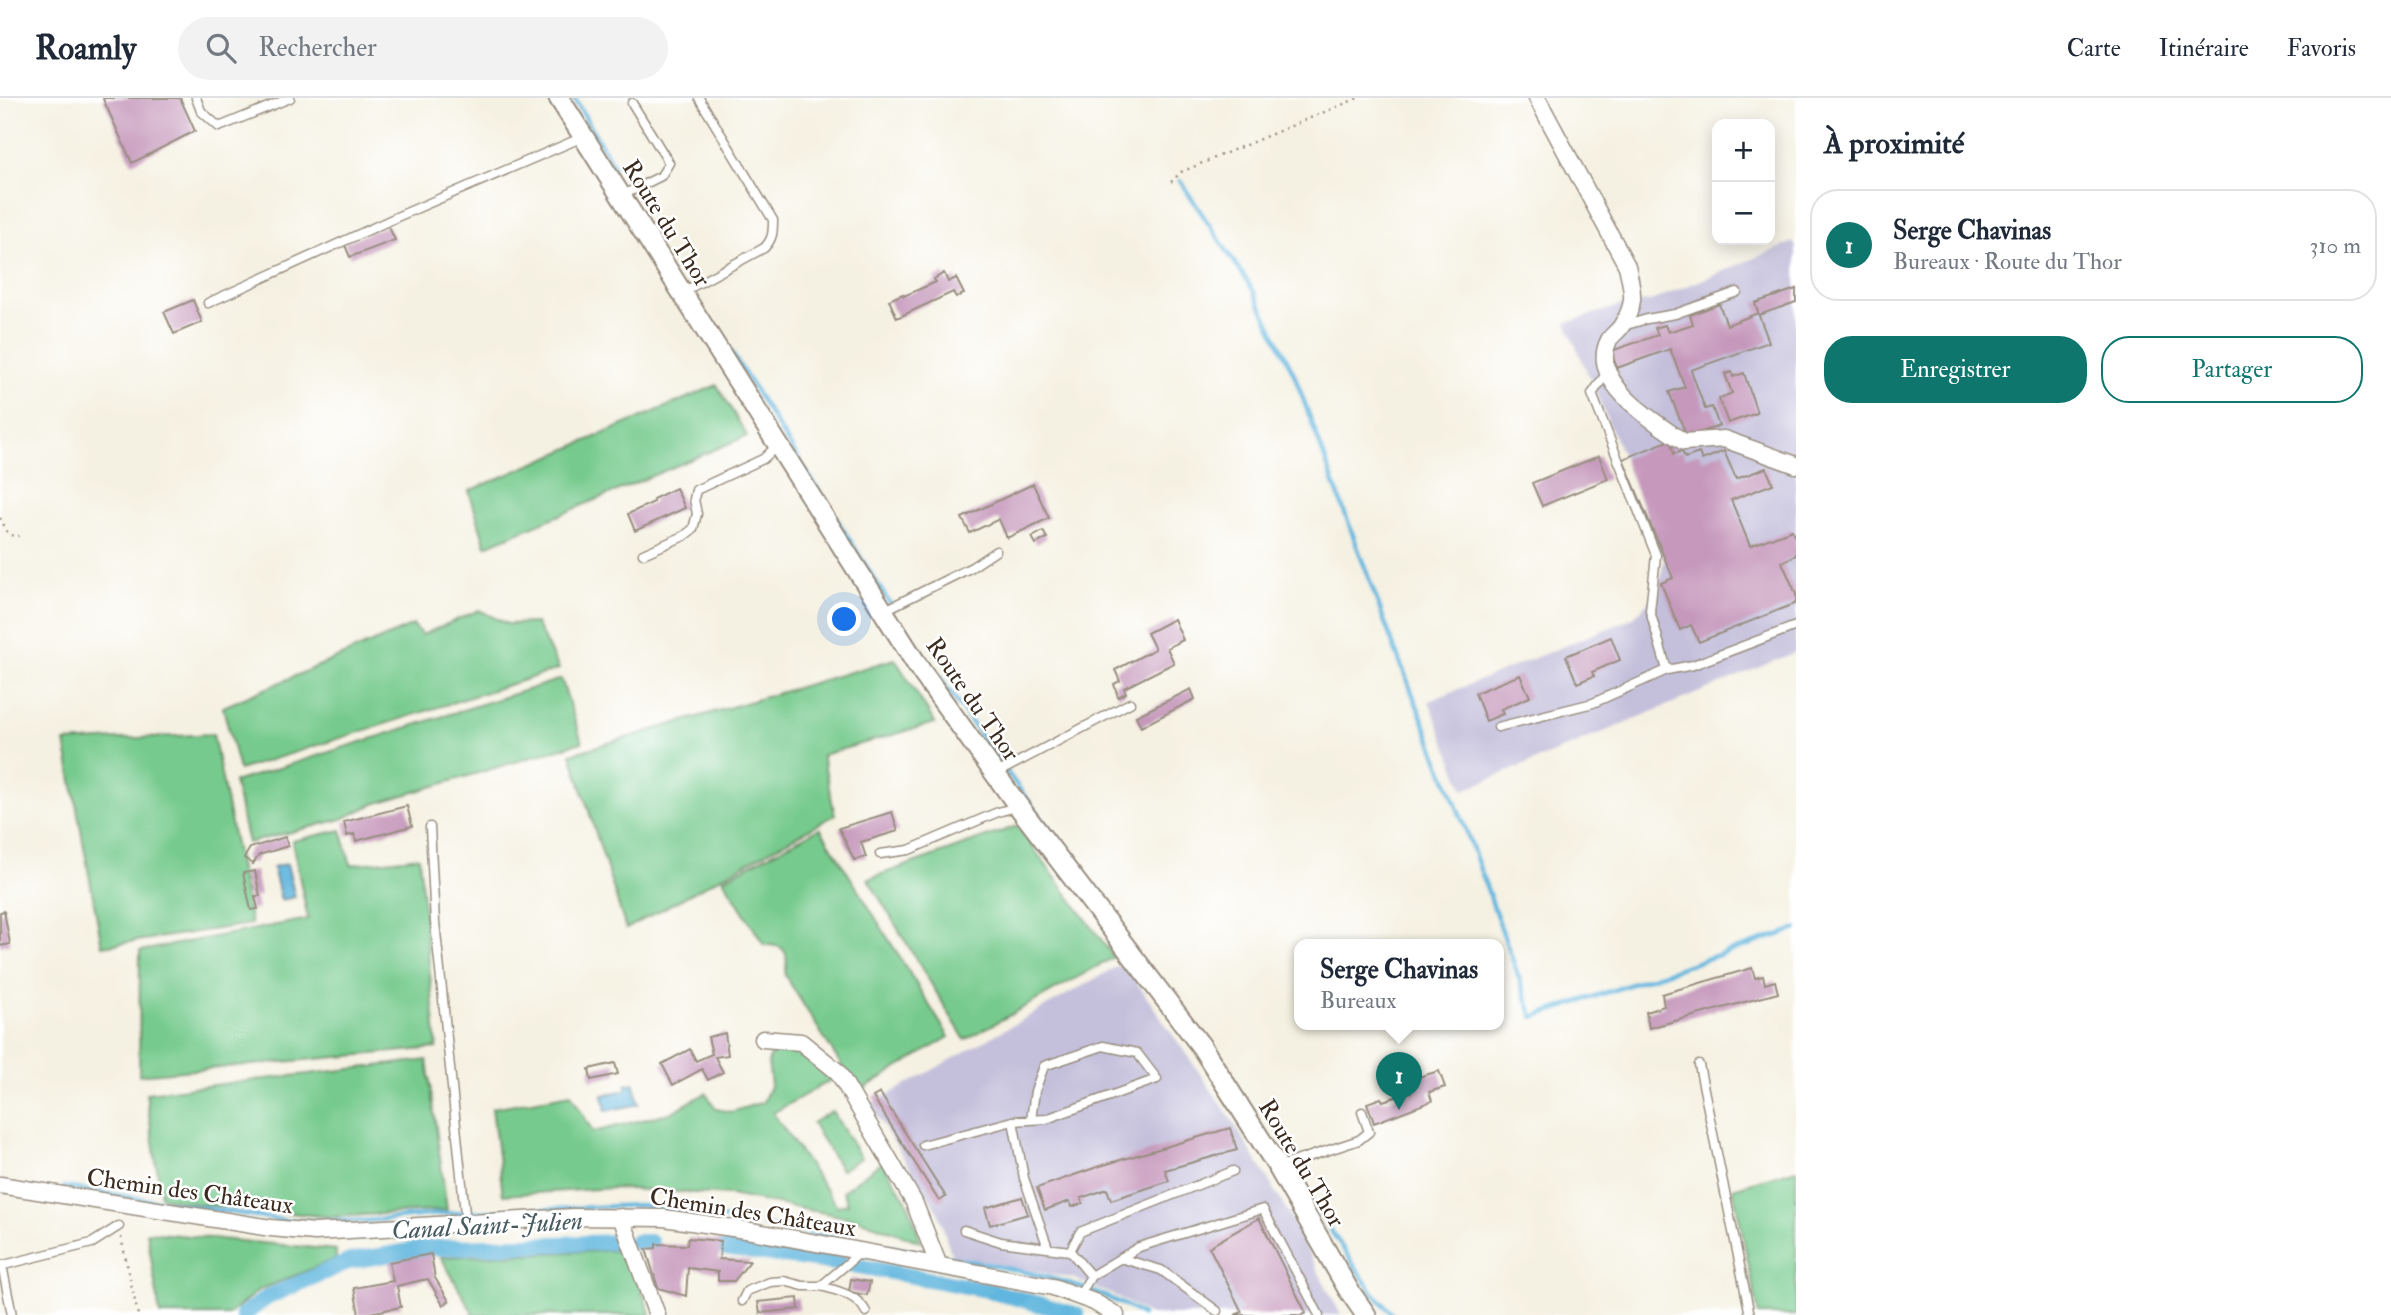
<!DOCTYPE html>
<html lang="fr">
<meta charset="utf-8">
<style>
:root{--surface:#fff;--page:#f2f2f3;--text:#1f2937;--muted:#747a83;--line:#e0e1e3;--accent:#0f766e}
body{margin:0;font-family:"IM FELL Double Pica",serif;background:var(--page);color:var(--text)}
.controls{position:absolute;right:21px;top:21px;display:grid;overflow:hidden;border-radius:14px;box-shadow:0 4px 18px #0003}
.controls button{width:63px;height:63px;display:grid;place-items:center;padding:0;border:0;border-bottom:2px solid var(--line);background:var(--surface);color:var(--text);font:35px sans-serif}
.you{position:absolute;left:845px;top:522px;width:24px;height:24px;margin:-18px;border:5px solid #fff;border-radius:50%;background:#1a73e8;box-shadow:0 0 0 10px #1a73e833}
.badge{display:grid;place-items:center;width:46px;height:46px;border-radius:50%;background:var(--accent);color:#fff;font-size:23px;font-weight:700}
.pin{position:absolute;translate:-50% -58px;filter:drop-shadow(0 2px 4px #0008)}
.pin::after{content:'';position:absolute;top:37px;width:24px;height:21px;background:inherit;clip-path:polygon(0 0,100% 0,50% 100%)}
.popup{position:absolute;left:1294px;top:841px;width:210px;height:91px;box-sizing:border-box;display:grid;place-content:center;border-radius:14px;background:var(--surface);filter:drop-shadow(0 2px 5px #0005);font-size:23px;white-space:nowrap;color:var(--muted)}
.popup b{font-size:26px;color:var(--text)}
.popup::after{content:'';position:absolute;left:50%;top:100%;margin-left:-14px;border:14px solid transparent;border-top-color:var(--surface)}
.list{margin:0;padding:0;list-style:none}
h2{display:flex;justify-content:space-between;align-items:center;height:91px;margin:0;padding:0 28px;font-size:30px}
h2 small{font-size:23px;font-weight:400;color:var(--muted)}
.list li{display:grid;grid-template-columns:46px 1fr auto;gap:21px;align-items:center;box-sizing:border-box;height:112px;margin:0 14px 14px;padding:0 14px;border:2px solid var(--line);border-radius:28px}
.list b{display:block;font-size:26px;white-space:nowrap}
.list p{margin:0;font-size:23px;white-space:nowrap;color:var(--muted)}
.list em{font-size:23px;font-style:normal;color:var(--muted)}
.actions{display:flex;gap:14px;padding:21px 28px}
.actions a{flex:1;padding:16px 0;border:2px solid var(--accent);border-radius:28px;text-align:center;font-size:24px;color:var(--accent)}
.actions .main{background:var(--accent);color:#fff}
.icon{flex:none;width:38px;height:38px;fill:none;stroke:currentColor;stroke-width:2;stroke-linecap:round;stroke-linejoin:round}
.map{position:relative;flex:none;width:1796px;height:1217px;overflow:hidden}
header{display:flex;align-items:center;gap:42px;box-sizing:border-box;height:98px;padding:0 35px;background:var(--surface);border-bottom:2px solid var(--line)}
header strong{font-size:33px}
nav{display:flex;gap:38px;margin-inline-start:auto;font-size:24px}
.search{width:490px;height:63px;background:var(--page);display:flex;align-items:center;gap:18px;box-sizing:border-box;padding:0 24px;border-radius:38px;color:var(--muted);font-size:26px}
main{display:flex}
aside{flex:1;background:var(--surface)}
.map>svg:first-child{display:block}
.industrial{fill:#c4c0db}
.green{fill:#76ca8d;stroke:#587a56;stroke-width:2}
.water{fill:#61b6de;stroke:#4e707e;stroke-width:2}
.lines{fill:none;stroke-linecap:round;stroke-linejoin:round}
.stream{stroke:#61b6de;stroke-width:4.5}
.canal{stroke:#61b6de;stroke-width:16}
.building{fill:#c699bc}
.service-casing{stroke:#988e80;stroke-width:11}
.minor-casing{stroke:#988e80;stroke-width:19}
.tertiary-casing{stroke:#988e80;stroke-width:23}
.path{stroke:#988e80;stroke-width:2.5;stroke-dasharray:2 5;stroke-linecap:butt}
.service{stroke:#fff;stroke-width:8}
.minor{stroke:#fff;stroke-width:16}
.tertiary{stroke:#fff;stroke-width:19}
.labels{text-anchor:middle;stroke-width:5;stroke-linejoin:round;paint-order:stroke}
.street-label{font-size:24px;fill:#3b2a1e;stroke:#fff}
.water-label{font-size:26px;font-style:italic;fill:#485b61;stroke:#fff}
</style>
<header>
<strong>Roamly</strong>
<div class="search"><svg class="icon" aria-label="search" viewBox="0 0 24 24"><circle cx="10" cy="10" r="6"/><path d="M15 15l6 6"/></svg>Rechercher</div>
<nav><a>Carte</a><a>Itinéraire</a><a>Favoris</a></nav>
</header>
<main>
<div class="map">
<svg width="1796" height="1217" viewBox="0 0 1796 1217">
<rect width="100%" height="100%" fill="#fff"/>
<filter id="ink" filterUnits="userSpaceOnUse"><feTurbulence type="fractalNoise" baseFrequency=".0143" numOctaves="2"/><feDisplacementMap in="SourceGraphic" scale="14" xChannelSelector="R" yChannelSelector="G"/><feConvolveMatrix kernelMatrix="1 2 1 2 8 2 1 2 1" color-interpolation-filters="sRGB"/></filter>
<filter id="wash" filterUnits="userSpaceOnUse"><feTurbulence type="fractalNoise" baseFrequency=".00686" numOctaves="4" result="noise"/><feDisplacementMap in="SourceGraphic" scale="28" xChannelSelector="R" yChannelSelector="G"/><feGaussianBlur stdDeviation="1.57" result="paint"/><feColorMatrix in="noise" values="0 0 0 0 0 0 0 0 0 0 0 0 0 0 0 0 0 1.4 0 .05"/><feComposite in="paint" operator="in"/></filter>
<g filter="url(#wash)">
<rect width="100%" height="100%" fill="#f5f1e2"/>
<path class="industrial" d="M1793,144L1796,149V554L1464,692L1429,603L1633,520L1658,494L1664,461L1620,351L1566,225L1625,206L1651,203Z
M1123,865L1228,1016L1285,1109L1341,1217H1150L1115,1198L1072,1180L952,1158L938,1114L870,1007Z"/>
<path class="green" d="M717,287L747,338L486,448L469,393Z
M479,512L507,526L536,525L559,571L239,672L223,609L413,527L422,537Z
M895,561L935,625L822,657L835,717L626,831L571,656Z
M561,581L582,644L371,707L342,721L248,745L234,684Z
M213,636L251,826L102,848L65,644Z
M1017,728L1114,859L965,942L868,781Z
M820,730L949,939L858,994L785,877C789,856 788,846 764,847L723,781Z
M341,732L351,767L419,759L437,950L139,977L140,853L308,821L292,743Z
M784,950L810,958L831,982L773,1015L837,1108L848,1106L843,1093L882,1064L908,1105L921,1144L861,1122L730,1097L613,1090L503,1097L492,1010L571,996L593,1034L670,1015L706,995L716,1011L731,1014L763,1004L771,986L768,965L771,956Z
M427,962L447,1112L331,1119L196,1106L161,1099L146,995Z
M832,1013L861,1060L841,1072L812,1025Z
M1796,1071V1217H1759L1733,1090Z
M147,1134L336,1152V1161L259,1192L228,1217H160Z
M626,1152L651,1217H474L441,1159Z"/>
<path class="water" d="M287,766L295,799L281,802L273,769Z
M634,985L639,1006L606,1013L603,997L626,992V987Z"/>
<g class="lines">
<path class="stream" d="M574,0L614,69
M1180,83L1253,192L1294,276L1391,541L1466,732L1533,919L1796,831
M727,248L892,509
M906,532L1001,666L1123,830
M1293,1076L1370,1191L1393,1217
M64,1089L290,1123H366L439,1116L640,1107L734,1122
M763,1127L930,1156
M939,1157C1009,1171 1080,1180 1142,1217"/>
<path class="canal" d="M636,1144H651
M725,1150L858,1168L992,1193L1077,1217
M243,1217L268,1199L350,1163L427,1150L621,1144"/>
</g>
<g id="blocks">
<path class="building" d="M105,0H180L195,33L132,65L103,1Z
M388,127L395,142L350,159L344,145Z
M944,175L948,184L956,180L964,196L956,199L953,194L897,220L889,202L903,196L904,198L936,184L934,181Z
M1796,191V204L1759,217L1755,205Z
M193,202L202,224L174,236L164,214Z
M1719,206L1727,227L1758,215L1769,244L1691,272L1705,311L1712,309L1719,328L1687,339L1669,294L1685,289L1670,251L1617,270L1611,253L1658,237L1655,230L1665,227L1668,234L1693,226L1690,217Z
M1732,274L1733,279L1744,275L1757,315L1728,325L1719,301L1732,295L1725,276Z
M1670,342L1674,356L1682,353L1685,360L1699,355L1702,362L1724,353L1736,381L1766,370L1773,386L1731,402L1750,448L1792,432L1796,442V457L1782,464L1796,496V505L1699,544L1691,527L1680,532L1661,485L1673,480L1623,361Z
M1599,358L1608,381L1542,408L1532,385Z
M1033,386L1049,420L1007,440L999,421L970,435L962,420Z
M676,390L685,410L635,433L628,416L654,404L653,401Z
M1043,433L1047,440L1036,446L1032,439Z
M1174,521L1183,542L1167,550L1174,565L1124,590L1126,595L1118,599L1114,586L1120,583L1115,572L1155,551L1147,535Z
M1611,539L1620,562L1592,574L1594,578L1577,585L1566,558Z
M1520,577L1530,599L1501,611L1503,616L1486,623L1475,595Z
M1191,591L1195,601L1141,629L1136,618Z
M407,708L412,728L356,743L354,736L347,738L344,724Z
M892,714L898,733L861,744L866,759L854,762L839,730Z
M285,739L288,748L259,757L253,766L244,760L250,750Z
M255,773L260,798H255L258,811L251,812L243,775Z
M4,813L10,846L0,848V814Z
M1752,870L1755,880L1763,878L1765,886L1775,883L1778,895L1649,930L1646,914L1664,908L1662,896Z
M725,935L728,957L715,959L723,974L708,982L702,971L673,987L662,966L690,951L696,963L712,956L708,939Z
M615,965L618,976L591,982L589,971Z
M1439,973L1445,989L1429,994L1432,1003L1374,1025L1367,1005L1381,1000L1383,1003L1411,994L1408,982Z
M880,995L946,1099L939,1103L873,999Z
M1230,1030L1237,1052L1165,1072L1169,1083L1111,1102L1107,1091L1081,1100L1083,1105L1072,1109L1070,1103L1045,1112L1037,1090L1100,1068Z
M1022,1099L1028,1116L990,1127L985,1110Z
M1259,1120L1306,1215L1302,1217H1235L1242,1214L1209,1149Z
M688,1140L721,1143L719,1161L750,1163L734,1183H718V1174L688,1170L686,1198L658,1190L646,1151L656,1150V1146L687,1147Z
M431,1156L435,1180L449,1203L443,1207L428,1181L418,1183L397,1188L401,1209L359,1217L354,1190L393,1183L389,1164Z
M851,1181L870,1184L867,1197L849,1194Z
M798,1200L799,1211L760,1215L758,1204Z"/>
</g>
</g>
<g filter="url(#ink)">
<use href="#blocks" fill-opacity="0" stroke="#988e80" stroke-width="2"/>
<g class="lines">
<defs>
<path id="service" d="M196,0L201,13L219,29L290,0
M621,98L661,78L669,65L632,5
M683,197L690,190L764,150C773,141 773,134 773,122L699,0
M208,205L399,118L583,39
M1623,228L1647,221L1675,216L1737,194
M1608,273L1592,296L1656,457L1650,513L1667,572
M643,456L684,438L693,431L697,416L694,401L696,392L763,361L778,347
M883,513L972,469L996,453
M1498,629L1593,605L1667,572L1693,567L1796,528
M995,676L1130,605
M430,729L435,824L466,1125
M880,756L909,752L998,714L1016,709
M1699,967L1750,1217
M1031,1022L1035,993L1044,968L1103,948L1137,955L1157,981L1046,1021L1013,1023L1024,1080L1048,1150
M923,1047L1013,1023
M1278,1069L1359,1042L1369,1034L1362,1014
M964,1132L1001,1144L1070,1153L1091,1178
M1070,1153L1080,1134L1233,1073
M1120,1160L1161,1172L1217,1213
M2,1167L12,1217
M0,1168L92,1145L119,1128
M821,1188C838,1193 858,1197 866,1214
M1079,1198L1091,1178L1139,1149L1263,1111L1319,1217
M742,1203L747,1193L770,1184L784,1183L803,1188H821L861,1154"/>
<path id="minor" d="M1537,0L1627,168C1633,194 1637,206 1620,230C1617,234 1611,238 1609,242C1587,284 1656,325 1684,344L1724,341L1796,367
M763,941L801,944L838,974L914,1104L939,1168
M0,1087L271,1130L315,1134L573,1119L664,1120L746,1132L1053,1189L1094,1204L1116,1217
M621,1119L657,1217"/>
<path id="tertiary" d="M559,0L921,573L1019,709L1201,948L1278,1069L1348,1191L1366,1217"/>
</defs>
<use href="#service" class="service-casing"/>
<use href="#minor" class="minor-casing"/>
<use href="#tertiary" class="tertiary-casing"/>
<path class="path" d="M1171,84L1181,74L1358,0
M0,420L9,437L19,438
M121,1139L138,1217"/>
<use href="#service" class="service"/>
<use href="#minor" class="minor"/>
<use href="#tertiary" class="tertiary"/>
</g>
</g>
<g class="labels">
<g class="street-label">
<text transform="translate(667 125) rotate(58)" y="8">Route du Thor</text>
<text transform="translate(973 601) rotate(55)" y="8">Route du Thor</text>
<text transform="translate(1302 1065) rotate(59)" y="8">Route du Thor</text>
<text transform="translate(190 1093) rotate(8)" y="8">Chemin des Châteaux</text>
<text transform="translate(753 1114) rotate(9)" y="8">Chemin des Châteaux</text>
</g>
<g class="water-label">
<text transform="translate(487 1127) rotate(-3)" y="9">Canal Saint-Julien</text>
</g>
</g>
</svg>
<div class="controls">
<button>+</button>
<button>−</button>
</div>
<div class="you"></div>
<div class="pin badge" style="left:1399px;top:1012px">1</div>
<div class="popup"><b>Serge Chavinas</b>Bureaux</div>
</div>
<aside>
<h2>À proximité<small></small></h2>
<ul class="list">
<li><span class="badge">1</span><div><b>Serge Chavinas</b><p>Bureaux · Route du Thor</p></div><em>310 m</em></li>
</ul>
<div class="actions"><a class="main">Enregistrer</a><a>Partager</a></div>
</aside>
</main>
